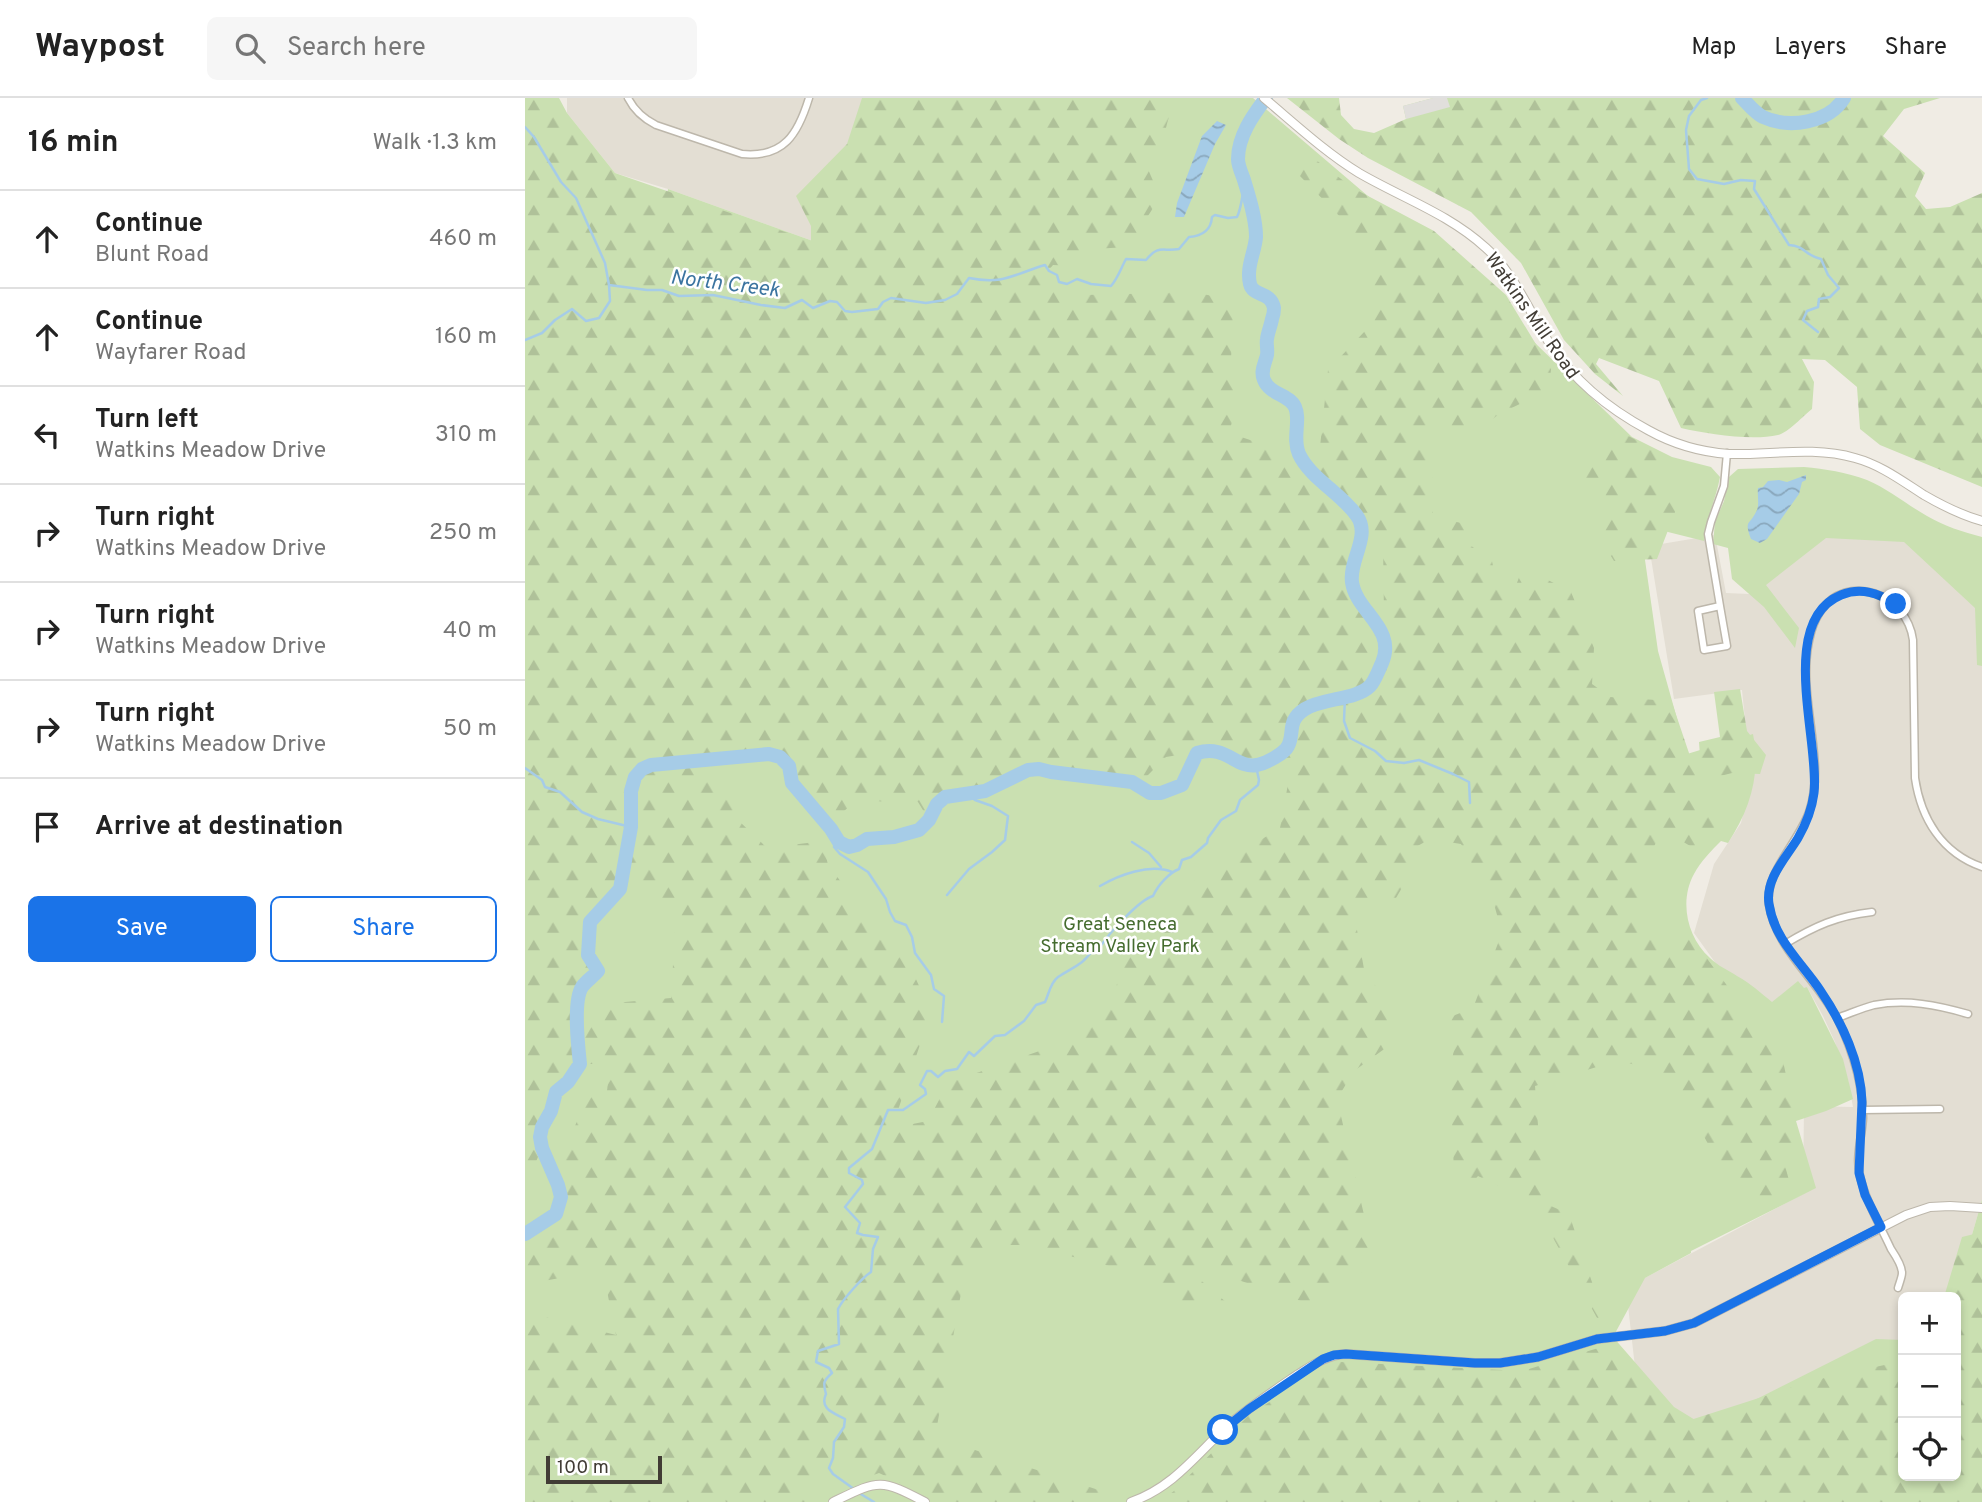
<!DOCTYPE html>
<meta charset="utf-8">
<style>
:root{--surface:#fff;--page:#f6f6f6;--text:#222;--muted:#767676;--line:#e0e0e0;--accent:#1a73e8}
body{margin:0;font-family:Overpass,sans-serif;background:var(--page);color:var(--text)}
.controls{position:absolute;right:21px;bottom:21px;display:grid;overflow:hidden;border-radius:10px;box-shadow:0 4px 10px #0003}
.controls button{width:63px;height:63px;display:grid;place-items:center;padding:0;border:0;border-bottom:2px solid var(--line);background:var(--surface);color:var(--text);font:35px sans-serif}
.scale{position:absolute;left:21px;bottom:18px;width:116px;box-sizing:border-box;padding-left:7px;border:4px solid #413c35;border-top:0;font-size:19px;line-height:24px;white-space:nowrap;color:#413c35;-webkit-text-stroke:5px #fff;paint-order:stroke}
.stop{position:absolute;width:21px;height:21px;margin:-16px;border:5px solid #1a73e8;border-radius:50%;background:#fff}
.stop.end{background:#1a73e8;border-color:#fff;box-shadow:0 2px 7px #0008}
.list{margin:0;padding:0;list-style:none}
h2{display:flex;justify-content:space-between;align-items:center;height:91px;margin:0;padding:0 28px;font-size:30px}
h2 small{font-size:23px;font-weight:400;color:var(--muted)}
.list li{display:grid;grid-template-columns:46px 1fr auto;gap:21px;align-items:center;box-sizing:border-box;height:98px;padding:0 28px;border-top:2px solid var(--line)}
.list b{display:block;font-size:26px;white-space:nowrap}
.list p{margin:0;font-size:23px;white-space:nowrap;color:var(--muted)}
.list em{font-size:23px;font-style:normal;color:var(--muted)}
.actions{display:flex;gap:14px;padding:21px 28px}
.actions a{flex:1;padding:16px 0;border:2px solid var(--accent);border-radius:10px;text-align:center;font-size:24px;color:var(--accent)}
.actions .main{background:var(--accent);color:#fff}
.icon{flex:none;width:38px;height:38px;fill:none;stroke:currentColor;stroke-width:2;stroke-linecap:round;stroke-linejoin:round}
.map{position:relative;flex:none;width:1457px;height:1404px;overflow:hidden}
header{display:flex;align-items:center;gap:42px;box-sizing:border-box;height:98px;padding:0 35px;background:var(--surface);border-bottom:2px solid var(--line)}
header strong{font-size:33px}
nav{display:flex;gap:38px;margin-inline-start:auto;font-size:24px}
.search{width:490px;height:63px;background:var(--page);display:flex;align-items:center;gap:18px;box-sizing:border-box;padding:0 24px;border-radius:10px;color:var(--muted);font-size:26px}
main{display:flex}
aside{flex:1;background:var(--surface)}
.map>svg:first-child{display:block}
.residential{fill:#e3ded3}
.green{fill:#cae0b1}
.forest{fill:url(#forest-firs);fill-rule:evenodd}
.parking{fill:#e1dfdc}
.water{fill:url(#water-waves)}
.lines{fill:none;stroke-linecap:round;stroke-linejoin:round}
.stream{stroke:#a6cce7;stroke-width:2.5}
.river{stroke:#a6cce7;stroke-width:14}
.minor-casing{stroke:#bdb7ab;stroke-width:9}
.tertiary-casing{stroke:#bdb7ab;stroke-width:10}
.minor{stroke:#fff;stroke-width:6}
.tertiary{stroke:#fff;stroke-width:8}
.route{stroke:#1a73e8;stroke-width:9}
.labels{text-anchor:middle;stroke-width:5;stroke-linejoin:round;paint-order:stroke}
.street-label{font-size:19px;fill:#413c35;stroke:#fff}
.park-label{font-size:19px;fill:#456c2f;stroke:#fff}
.water-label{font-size:21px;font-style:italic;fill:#3b74a0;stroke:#fff}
</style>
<header>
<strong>Waypost</strong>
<div class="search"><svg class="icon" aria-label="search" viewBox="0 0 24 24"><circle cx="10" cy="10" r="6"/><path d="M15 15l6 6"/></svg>Search here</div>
<nav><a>Map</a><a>Layers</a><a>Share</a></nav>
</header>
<main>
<aside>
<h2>16 min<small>Walk · 1.3 km</small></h2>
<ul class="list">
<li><svg class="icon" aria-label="ahead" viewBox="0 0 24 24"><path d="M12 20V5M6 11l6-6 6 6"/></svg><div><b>Continue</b><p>Blunt Road</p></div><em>460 m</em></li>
<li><svg class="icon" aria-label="ahead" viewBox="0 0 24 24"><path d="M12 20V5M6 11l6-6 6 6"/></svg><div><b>Continue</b><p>Wayfarer Road</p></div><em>160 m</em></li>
<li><svg class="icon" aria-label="left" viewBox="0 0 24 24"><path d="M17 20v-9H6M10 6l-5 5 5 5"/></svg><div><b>Turn left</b><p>Watkins Meadow Drive</p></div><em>310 m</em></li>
<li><svg class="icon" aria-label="right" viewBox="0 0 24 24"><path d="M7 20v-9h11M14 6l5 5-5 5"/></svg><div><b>Turn right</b><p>Watkins Meadow Drive</p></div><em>250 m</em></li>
<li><svg class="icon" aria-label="right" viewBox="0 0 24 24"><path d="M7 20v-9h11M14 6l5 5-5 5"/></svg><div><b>Turn right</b><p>Watkins Meadow Drive</p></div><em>40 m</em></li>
<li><svg class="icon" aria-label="right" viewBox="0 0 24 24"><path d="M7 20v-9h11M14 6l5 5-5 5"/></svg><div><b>Turn right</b><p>Watkins Meadow Drive</p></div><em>50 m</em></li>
<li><svg class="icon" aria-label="arrive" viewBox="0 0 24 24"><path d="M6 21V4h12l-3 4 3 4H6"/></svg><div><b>Arrive at destination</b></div></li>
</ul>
<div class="actions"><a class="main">Save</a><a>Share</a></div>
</aside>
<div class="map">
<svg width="1457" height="1404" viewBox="0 0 1457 1404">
<defs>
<pattern id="forest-firs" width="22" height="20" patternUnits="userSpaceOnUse" patternTransform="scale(1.75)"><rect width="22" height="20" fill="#cae0b1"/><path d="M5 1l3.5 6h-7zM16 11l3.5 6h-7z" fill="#afc199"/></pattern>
<pattern id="water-waves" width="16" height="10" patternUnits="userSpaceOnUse" patternTransform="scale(1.75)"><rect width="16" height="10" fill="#a6cce7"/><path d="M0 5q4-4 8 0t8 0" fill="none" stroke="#89a7bc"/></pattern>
</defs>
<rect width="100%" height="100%" fill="#f0ece4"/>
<path class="residential" d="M42,0H343L299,147L143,91L90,75L42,15Z
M1310,424L1365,428L1457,504V1102L1429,1199H1378V1276L1179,1328L1163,1323L1111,1278L1101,1190L1278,1096L1279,1008L1328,1009L1323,982L1310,944L1298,918L1282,889L1237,930L1169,835L1189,766L1216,725L1226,681L1217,592L1149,601L1124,448L1190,437L1201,495L1224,496Z"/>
<path class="green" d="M343,0H728L973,209L1107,339L1147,359L1186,369L1195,379C1191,401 1181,421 1179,443L1115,427L1133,553L1162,656L1228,636C1236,677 1225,711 1203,745L1196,743C1186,753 1176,763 1169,776C1154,803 1162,840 1185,860C1193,868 1203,872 1212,878C1225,885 1236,895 1247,904L1273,883L1279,890L1282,889L1318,961L1328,1001L1301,1013L1271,1023L1291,1090L1166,1153V1155L1120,1180L1088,1239L1149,1309L1206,1344L1208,1313L1351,1241L1378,1242V1378H1431V1199H1429L1457,1102V1404H0V591L126,240L143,91L299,147Z
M1279,369C1300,371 1321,374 1342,382C1363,391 1381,406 1402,418C1419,428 1438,434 1457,439V568L1452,567L1450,510L1379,444L1301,440L1241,487L1274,530L1270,550L1239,509L1207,481L1203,450L1188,446L1190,424L1199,403L1204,379L1213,371Z"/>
<path class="forest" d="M0,0H34L42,15L90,75L286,143V128L271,98L322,46L337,0H654C640,21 640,35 637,59L622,69L629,85L630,107L603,149L568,151L552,168L528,167L516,181L559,197L642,195L657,192L703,201L708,216L706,262L711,309L704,335L776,359L792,378L803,272L840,233L847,175L827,131L773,76L779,53L828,90L909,133L981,197L1026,271L1024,292L974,316L953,333H906L908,420L943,426L938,442L967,463L973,493L990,490L998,469L1046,494L1069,550L1067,586L1085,599L1131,602L1143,593L1166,661L1175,658L1174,644L1195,639L1189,594L1215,591L1222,633L1241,657L1235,676L1207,675L1156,688L1160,702L1190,704L1193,725L1172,752L1138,732L1115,774L1113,820L1126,827V842L1145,838L1147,850L1166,839L1238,936L1251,938C1262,974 1268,1010 1271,1047L1259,1064L1268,1097L1235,1110L1229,1091L1200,1077L1158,1000L1133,971L1091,963L1010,988L1019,1105L1044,1116L1072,1199L1087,1226L1077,1229L1009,1105L953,1078L947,1085L929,1076L925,971L931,942L924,933L925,919L948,910L977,835L969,806L936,746L905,741L889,750L887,776L878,788L871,800L827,804L839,871L852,890L873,911L862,949L829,973L812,1001L850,1164L791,1208L674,1169L672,1179L702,1205L652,1203L637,1185L608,1174L501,1147H465L440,1173L410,1339L589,1397L570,1404H416L354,1375L329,1384L328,1363L312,1356L292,1377L284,1404H201L193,1396L190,1404H0V1214L91,1237L74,1154L52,1177L1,1186L0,1181V1136L31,1116L36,1099L33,1087L39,1055L61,1001L82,993L85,966H56L43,984L31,994L26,1013L17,1029L15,1039L17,1050L9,1068L0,1081ZM834,420L858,442L859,519L855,528L835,505L827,484L829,467L838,431ZM683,652L698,655L717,665L765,675L755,730L662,787L648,813L599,851L587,910L537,945L423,985L403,1023L367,1030L406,914L379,855L337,811L303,767L298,743L242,750L214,723L182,661L243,656L255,659L264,668L268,686L306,731L313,718L331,703L393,704L404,722C408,714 411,703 420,700C431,694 447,697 459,693C485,686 495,665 526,674L607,684L622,678L641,659ZM100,770L151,816L146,900L54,908L56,890L73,873L63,857L65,825L95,791Z
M762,0H814L816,17L829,31L849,35L881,21L878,8L908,0H1415L1379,11L1358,38L1400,75L1390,98L1401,111L1425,109L1457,95V389L1355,347L1335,331L1332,289L1300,262L1277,261L1289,284L1287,311C1279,317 1263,335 1253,337C1227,343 1182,336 1156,330L1134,283L1074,260L1071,266L1098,298L1070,276L1039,242L996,165L946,114L843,60L814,41Z
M1096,334L1137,356L1134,372L1152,409L1132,461L1089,463L1073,437L1076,403L1057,397L1060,354Z
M1457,1134V1404H634L649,1393L724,1317L797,1271L816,1264L997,1273L1080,1248L1156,1325L1290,1282L1378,1263V1378H1431V1199H1419L1437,1139Z"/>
<path class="parking" d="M908,0H922L925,9L881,21L878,8Z"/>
<path class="water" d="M692,23L701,27L690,46L659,119H650L652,105L677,38Z
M1281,377V382L1277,384L1274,396L1242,441L1235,445L1226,441C1219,422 1224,428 1231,414C1235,408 1232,397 1233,390L1238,389L1243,383L1254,382L1262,384Z"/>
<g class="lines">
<path class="stream" d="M1182,0L1176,2L1164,18L1161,32L1164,71L1172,81L1199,86L1216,82L1230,83L1229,91L1264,147C1280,148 1281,158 1296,161L1303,177L1314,190L1305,199L1294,201L1293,209L1282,213L1278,222L1293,234
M0,29L9,39L36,84L51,100L80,165L84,187L85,203L74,220L61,223L47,211L30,222L17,235L0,242
M84,187L122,192H137L154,198L188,197L236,207L260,210L277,202L288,210L305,203L312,204L320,213L327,214L353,211L358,204L366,200L401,205L420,202L432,196L444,180C479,187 489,176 520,167L524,173L532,177L534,184L542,186L552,181L566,186L586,188C593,180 596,170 601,161L621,162C634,146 637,154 654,151L664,139C677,138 686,132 687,119L690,117L703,120L712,119C717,109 717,96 720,85
M820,598L819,623L825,640L850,653L861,663L879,665L894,662L928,676L944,684L945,705
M0,670L17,682L20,689L35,694L57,714L73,721L106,729
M314,744L309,749L315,756L343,774L361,801L365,814L370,823L381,827L387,839L390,855L406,877L409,891L419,898L417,924
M607,744L624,755L636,769
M575,788C594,777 625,765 647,774
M422,797L444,771L467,754L480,742L483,718L467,708L450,702L442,696
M329,1391L308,1376L304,1370L308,1360L309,1344L319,1329L320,1321C309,1315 294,1311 301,1296C298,1285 298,1283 307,1275L304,1270L291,1264L293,1253L314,1246L313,1211C318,1201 337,1180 346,1174L348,1151L353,1139L338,1137L332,1135L335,1125L320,1109L338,1086L337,1082L324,1075V1070L347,1051L363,1012H378L401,996L400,991L395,987L402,973H406L413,979L420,973L432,971L444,954L449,958L470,938L480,937L499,923L511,907L520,904C524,896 525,885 533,879C546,870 560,866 568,851H574C582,837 614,802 628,798C633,787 644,775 654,771L657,762L666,759L682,745L683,740L696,722L711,713L715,702L733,687L734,682L731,668
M334,1395L349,1404"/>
<path class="river" d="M1217,0C1223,6 1230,15 1238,19C1264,31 1304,25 1319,0
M0,1136L31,1116L36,1099L33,1087L17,1050L15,1039L17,1029L26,1013L31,994L43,984L55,966C53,948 48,903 57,889C61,883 69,878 73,873L63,857L65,824L95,791L106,729V693L110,679L117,671L126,667L244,656L255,659L264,668L267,685L306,731L314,744L324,749L332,747L342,741L369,739L394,732L404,722L412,706L420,699L460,693L503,672L514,671L526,674L607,684L625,695H636L657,687L672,655C701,646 711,671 732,667C741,665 759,656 763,648C770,635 761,623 780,611C798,600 831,602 845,588C850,583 854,571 857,565C872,530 831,514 827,484C824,462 846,438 832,418C817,396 785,380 774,356C767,340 776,322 770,309C764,296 745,297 739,282C735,273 740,266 742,257C743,252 741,246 742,241C743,234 746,227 747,221C749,216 749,215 749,210C746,193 728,199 725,186C721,169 730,154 731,139C731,120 724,99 719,82C717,76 713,68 713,61C713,38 728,17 741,0"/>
<defs>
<path id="minor" d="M103,0C109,12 119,21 131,27L217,56C259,60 273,36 284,0
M1195,508L1202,548L1179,552L1173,513L1195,508L1183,436L1186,424L1199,388L1202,355
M1260,846C1290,828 1312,818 1347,814
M1312,920C1324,916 1337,910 1349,907C1382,901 1412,907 1443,916
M1337,1012L1415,1011
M1373,1190C1374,1186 1377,1179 1377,1175C1377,1167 1370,1157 1366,1151C1355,1127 1341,1104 1335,1078C1330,1059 1337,1039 1338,1020C1338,986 1328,954 1314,924C1294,883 1251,852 1244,807C1239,774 1276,742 1285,711C1301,659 1272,600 1284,543C1286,533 1289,523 1295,514C1322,473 1382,496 1388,542L1390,680C1396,721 1417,755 1457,769"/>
<path id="tertiary" d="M739,0C770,26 800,54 834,75C877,100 924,116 961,150C990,176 1004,214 1025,246C1050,284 1084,311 1123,332C1148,346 1175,354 1204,356C1246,357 1288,348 1330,360C1356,367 1377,383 1399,397C1418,408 1436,417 1457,423
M308,1404C354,1382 354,1380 400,1404
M606,1404C646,1390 669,1360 698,1332C721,1311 747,1294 772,1277C788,1267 801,1257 821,1256L950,1265H975L1013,1259L1072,1241L1140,1233L1169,1225L1381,1117L1405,1109L1425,1108L1457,1110"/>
</defs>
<use href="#minor" class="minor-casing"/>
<use href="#tertiary" class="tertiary-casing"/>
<use href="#minor" class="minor"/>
<use href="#tertiary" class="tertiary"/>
</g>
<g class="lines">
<path class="route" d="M698,1332L724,1311L798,1261L809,1257L821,1256L950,1265H975L1013,1259L1072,1241L1140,1233L1169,1225L1356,1129L1340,1097L1334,1075L1337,1004C1336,965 1317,924 1295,892C1276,864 1249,841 1244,806C1240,781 1261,760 1273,740C1281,726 1287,711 1289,695C1295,644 1252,523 1316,497C1336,489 1353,495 1371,506"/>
</g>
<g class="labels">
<g class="street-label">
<text transform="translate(1008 217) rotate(55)" y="7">Watkins Mill Road</text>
</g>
<g class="park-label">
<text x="595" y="832">Great Seneca<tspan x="595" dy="22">Stream Valley Park</tspan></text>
</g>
<g class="water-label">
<text transform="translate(200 185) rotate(7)" y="7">North Creek</text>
</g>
</g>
</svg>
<div class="controls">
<button>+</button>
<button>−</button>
<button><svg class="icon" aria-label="locate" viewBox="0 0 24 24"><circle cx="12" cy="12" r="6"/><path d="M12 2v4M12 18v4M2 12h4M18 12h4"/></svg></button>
</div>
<div class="scale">100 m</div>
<div class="stop" style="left:698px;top:1332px"></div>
<div class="stop end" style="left:1371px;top:506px"></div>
</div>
</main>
